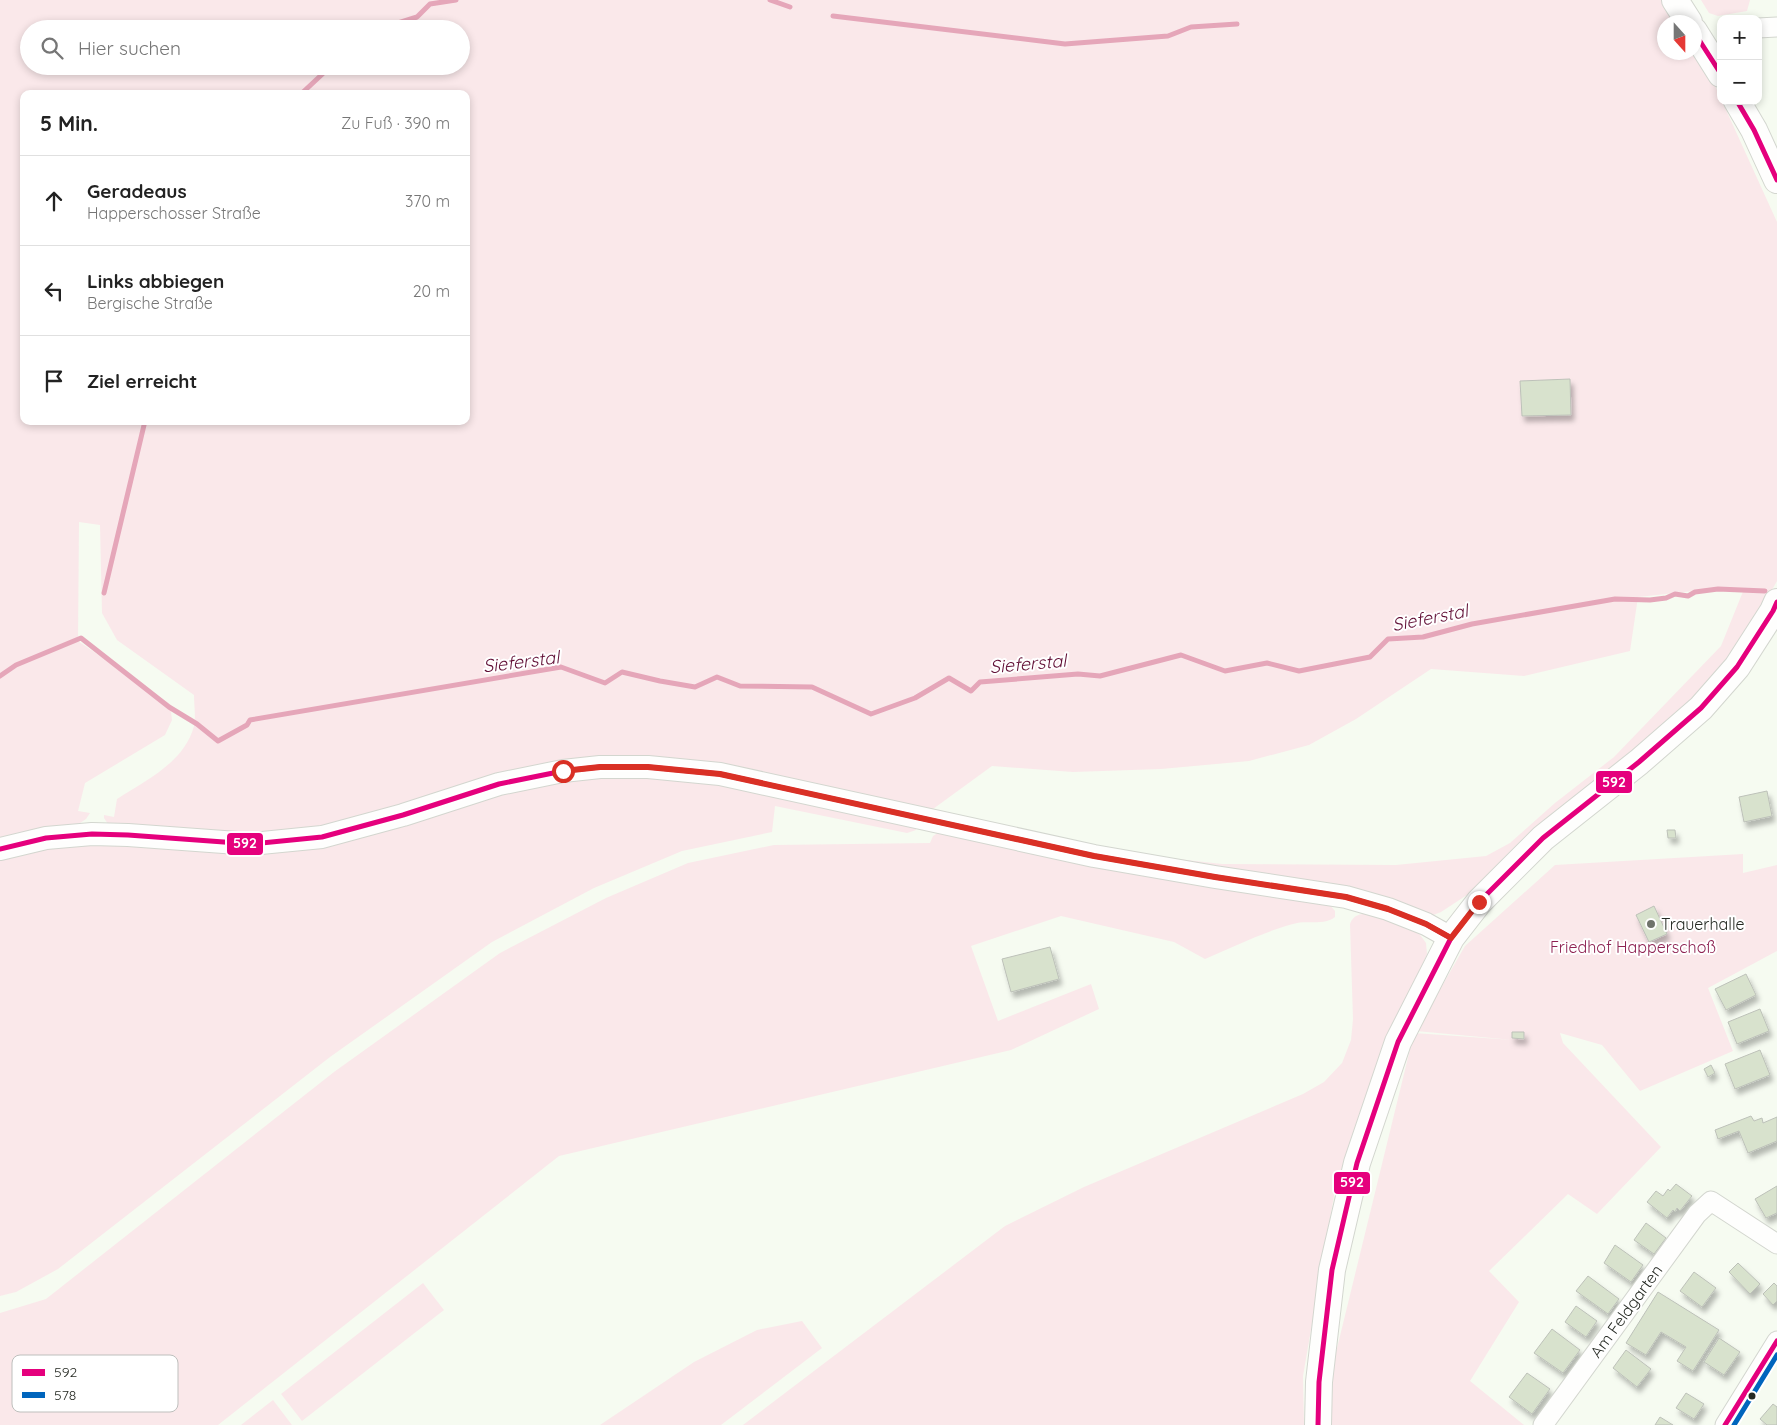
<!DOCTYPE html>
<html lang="de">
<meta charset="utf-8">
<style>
:root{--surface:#fff;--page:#f6f6f6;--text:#222;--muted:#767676;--line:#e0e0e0}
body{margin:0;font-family:Quicksand,sans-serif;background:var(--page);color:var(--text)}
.controls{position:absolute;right:15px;top:15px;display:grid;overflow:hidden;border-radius:10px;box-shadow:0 2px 8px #0003}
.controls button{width:45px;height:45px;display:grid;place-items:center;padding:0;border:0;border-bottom:1px solid var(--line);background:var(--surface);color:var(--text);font:25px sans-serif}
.compass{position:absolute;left:1657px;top:15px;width:45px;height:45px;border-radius:50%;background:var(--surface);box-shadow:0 2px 8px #0003;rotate:159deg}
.stop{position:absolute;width:15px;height:15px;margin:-11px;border:4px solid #d93025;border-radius:50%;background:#fff}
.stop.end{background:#d93025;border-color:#fff;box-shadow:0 1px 5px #0008}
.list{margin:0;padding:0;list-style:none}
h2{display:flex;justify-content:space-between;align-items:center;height:65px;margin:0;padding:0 20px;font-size:21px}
h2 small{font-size:16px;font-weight:400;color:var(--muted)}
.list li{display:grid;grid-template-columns:32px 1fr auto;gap:15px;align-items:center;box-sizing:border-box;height:90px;padding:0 20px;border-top:1px solid var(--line)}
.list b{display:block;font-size:19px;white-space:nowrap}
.list p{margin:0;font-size:16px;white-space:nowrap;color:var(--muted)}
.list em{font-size:16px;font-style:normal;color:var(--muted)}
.icon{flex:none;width:28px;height:28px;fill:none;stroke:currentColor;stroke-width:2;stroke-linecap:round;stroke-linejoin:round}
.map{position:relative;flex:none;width:1777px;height:1425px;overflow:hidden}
.search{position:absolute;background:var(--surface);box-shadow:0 2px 8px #0003;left:20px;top:20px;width:450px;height:55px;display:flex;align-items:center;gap:12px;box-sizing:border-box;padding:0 18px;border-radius:28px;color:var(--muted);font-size:19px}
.panel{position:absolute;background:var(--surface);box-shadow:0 2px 8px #0003;left:20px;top:90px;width:450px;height:335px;border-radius:10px}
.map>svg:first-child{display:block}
.green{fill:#fae8ea;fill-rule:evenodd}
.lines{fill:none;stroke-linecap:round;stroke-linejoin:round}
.stream{stroke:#e5a6b9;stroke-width:5}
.building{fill:#d8e2cd;stroke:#bdc1b9;filter:url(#shadow)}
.minor-casing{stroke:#d3d6cf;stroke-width:21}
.tertiary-casing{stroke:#d3d6cf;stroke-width:24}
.secondary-casing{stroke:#d3d6cf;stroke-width:28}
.minor{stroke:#fefefd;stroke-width:19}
.tertiary{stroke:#fefefd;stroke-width:22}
.secondary{stroke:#fefefd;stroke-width:26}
.bus-1-casing{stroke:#fff;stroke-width:9}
.bus-2-casing{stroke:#fff;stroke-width:9}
.bus-1{stroke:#e5007d;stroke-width:5}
.bus-2{stroke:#0065bd;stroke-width:5}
.route{stroke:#d93025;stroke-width:6}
.poi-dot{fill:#6f736b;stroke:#fff;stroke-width:2}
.bus-dot{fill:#262a23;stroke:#fff;stroke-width:2}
.labels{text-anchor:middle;stroke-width:4;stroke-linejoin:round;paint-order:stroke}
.poi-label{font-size:16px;fill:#262a23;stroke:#fff;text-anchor:start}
.park-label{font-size:16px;fill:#8e2252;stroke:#fff}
.street-label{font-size:16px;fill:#262a23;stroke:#fff}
.water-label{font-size:18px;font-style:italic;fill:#600d34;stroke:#fff}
.key{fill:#fff;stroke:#bebfbd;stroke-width:1}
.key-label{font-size:14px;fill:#262a23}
.line-badge{stroke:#fff;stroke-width:2}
.badge-label{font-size:14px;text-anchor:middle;font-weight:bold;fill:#fff}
</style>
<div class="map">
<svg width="1777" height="1425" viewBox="0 0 1777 1425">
<defs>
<filter id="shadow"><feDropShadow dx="3" dy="5.5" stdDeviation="2.5" flood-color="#0004"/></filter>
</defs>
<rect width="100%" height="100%" fill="#f6fbf1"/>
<path class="green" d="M0,0H1661L1674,22H1664V52H1694L1707,68L1777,222V581L1742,643L1690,704L1470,893L1441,912L1431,916L1341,886L1288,877L1169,861L1160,857L1222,864L1396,865L1486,856L1510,843L1555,803L1614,757L1721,646L1744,589L1703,590L1638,597L1630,651L1524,676L1431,669L1356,719L1309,745L1249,761L1161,769L1073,772L992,766L933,809L795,779L708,763L623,756L354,819L288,833L254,835L108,824L104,818V815L114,817L117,799C146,780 184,763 194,726C196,717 194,705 194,695L117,640L102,613L100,525L79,522L78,641L170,704L172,720L165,735L85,783L78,811L90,813L86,819L77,825L0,841ZM29,29H461V66H29ZM24,94H466V421H24Z
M1701,0H1750L1747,11L1718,16L1709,13Z
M574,777L689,779L916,826V830L907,833L775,806L772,832L682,851L594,888L492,942L330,1057L58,1269L16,1292L0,1296V859L25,850L82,842L250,852Z
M938,833L1330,905L1335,911V917C1326,925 1308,921 1297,923C1265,931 1235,946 1205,959L1174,942L1061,916L971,946L998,1021L1091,984L1099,1009L1011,1050L559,1156L218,1425H0V1313L46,1299L334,1072L500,953L606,898L688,863L774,845L930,843L933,836Z
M1743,854V873L1777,865V951L1708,988L1733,1051L1640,1091L1602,1045L1560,1033L1563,1043L1661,1147L1597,1214L1568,1194L1489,1271L1519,1302L1470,1381L1524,1425H1329V1381L1414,1033L1513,1040L1416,1031L1465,946L1555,865Z
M1369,913L1418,932L1426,943L1427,954L1381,1058L1336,1184L1303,1376L1304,1425H743L1005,1226L1084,1187L1303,1094L1324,1082L1342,1063L1351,1040L1353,1019L1350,924C1353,915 1360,914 1369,913Z
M423,1283L444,1310L302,1421L281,1394Z
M802,1321L822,1348L721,1425H600L694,1362L757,1330Z
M273,1400L292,1425H241Z"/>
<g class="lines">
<path class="stream" d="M770,0L790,7
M833,16L1065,44L1168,36L1191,27L1237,24
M379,29L417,17L430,4L456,0
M301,94L331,66
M104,593L145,421
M0,676L16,665L81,638L169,707L197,724L218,741L247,725L250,720L561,667L605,683L622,672L660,681L695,687L717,677L740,686L812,687L871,714L915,698L949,678L971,691L980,682L1078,674L1100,676L1181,655L1225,671L1267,663L1299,671L1370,657L1388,639L1423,637L1472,624L1615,599L1650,600L1666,598L1675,594L1688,596L1695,592L1718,589L1765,591"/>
</g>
<path class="building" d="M1570,379L1571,415L1522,416L1520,381Z
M1767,791L1772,816L1744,822L1739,797Z
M1667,830H1675L1676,838H1668Z
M1654,906L1667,934L1649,942L1636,915Z
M1050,947L1059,979L1011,992L1002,959Z
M1746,974L1756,995L1726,1010L1715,989Z
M1760,1009L1769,1031L1737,1044L1728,1022Z
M1512,1032H1524V1039L1512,1038Z
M1760,1050L1770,1075L1735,1089L1725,1064Z
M1711,1065L1715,1073L1708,1077L1704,1069Z
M1751,1116L1754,1121L1762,1118L1763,1123L1777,1117V1141L1748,1153L1739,1131L1718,1139L1715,1130Z
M1676,1184L1692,1196L1680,1211L1677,1208L1675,1212L1673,1210L1667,1218L1647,1202L1656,1191L1663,1196L1668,1189L1670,1191Z
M1777,1186V1213L1766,1218L1755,1199Z
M1646,1223L1666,1238L1654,1254L1634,1240Z
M1615,1245L1643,1265L1631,1282L1604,1263Z
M1738,1263L1760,1284L1750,1294L1729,1272Z
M1694,1272L1716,1288L1702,1307L1680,1291Z
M1588,1276L1619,1299L1608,1314L1576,1291Z
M1774,1283L1777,1286V1301L1773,1305L1763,1294Z
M1658,1292L1719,1330L1693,1371L1677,1361L1686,1347L1661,1332L1646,1355L1626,1343Z
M1576,1306L1597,1321L1586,1337L1565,1322Z
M1552,1329L1580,1350L1563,1373L1534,1353Z
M1719,1338L1740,1352L1724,1375L1704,1362Z
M1626,1350L1651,1369L1637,1387L1613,1368Z
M1527,1373L1550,1389L1532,1414L1509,1397Z
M1686,1393L1704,1404L1694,1419L1676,1408Z
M1773,1404L1777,1407V1425H1767L1760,1419Z
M1660,1417L1673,1425H1655Z"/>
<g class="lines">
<defs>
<path id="minor" d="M1758,28L1777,27
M1543,1425L1697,1214L1711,1201L1777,1244
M1725,1425L1777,1341"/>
<path id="tertiary" d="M0,849L46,838L92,834L128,835L251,844L322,837L403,815L499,784L563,771L600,767H648L720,774L1094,856L1215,877L1346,897L1388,909L1426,924L1451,938"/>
<path id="secondary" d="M1675,0L1689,22
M1694,31L1721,74
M1737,101L1754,130L1777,180
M1318,1425L1319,1382L1332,1270L1357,1163L1398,1042L1451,938L1479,902L1543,838L1639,762L1701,708L1737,667L1773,611L1777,602"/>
</defs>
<use href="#minor" class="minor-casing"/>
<use href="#tertiary" class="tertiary-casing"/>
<use href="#secondary" class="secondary-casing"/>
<use href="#minor" class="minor"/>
<use href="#tertiary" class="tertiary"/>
<use href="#secondary" class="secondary"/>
<defs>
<path id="bus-1" d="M1694,32L1721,74
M1737,101L1754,130L1777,180
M0,849L46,838L92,834L128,835L251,844L322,837L403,815L499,784L563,771L600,767H648L720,774L1094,856L1215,877L1346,897L1388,909L1426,924L1451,938
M1318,1425L1319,1382L1332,1270L1357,1163L1398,1042L1451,938L1479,902L1543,838L1639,762L1701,708L1737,667L1773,611L1777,602
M1725,1425L1777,1341"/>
<path id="bus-2" d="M1734,1425L1777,1355"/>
</defs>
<use href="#bus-1" class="bus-1-casing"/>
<use href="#bus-2" class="bus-2-casing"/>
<use href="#bus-1" class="bus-1"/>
<use href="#bus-2" class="bus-2"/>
</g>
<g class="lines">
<path class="route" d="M563,771L600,767H648L720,774L1094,856L1215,877L1346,897L1388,909L1426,924L1451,938L1479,902"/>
</g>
<circle class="poi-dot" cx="1651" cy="924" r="5"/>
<circle class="bus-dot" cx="1752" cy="1396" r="4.5"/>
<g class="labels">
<g class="poi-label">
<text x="1661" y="930">Trauerhalle</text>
</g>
<g class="park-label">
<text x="1633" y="953">Friedhof Happerschoß</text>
</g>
<g class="street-label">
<text transform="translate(1626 1311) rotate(-54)" y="6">Am Feldgarten</text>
</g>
<g class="water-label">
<text transform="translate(1430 618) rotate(-11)" y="6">Sieferstal</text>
<text transform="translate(521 662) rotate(-7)" y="6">Sieferstal</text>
<text transform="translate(1028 664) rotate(-5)" y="6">Sieferstal</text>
</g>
</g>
<rect x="12" y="1355" width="166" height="57" rx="8" class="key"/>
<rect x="22" y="1369" width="23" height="7" fill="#e5007d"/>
<rect x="22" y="1392" width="23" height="6" fill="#0065bd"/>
<g class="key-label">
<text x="54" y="1377">592</text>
<text x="54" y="1400">578</text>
</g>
<g class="line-badge">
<rect x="1595" y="770" width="38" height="24" rx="5" fill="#e5007d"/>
<rect x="226" y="832" width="38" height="24" rx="5" fill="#e5007d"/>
<rect x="1333" y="1171" width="38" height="24" rx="5" fill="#e5007d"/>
</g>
<g class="badge-label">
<text x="1614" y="787">592</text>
<text x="245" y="848">592</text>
<text x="1352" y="1187">592</text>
</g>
</svg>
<div class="controls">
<button>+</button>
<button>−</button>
</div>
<svg class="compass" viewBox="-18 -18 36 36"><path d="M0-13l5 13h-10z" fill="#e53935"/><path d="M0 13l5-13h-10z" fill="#767676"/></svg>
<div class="stop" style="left:563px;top:771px"></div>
<div class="stop end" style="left:1479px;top:902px"></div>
<div class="search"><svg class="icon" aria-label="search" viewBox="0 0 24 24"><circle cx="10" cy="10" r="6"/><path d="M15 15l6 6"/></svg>Hier suchen</div>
<section class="panel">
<h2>5 Min.<small>Zu Fuß · 390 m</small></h2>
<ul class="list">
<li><svg class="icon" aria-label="ahead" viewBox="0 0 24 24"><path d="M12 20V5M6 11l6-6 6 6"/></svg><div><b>Geradeaus</b><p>Happerschosser Straße</p></div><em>370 m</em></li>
<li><svg class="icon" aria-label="left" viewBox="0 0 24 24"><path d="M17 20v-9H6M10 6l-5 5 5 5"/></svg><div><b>Links abbiegen</b><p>Bergische Straße</p></div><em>20 m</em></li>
<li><svg class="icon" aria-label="arrive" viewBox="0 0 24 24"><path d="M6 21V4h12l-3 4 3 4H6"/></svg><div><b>Ziel erreicht</b></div></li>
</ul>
</section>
</div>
